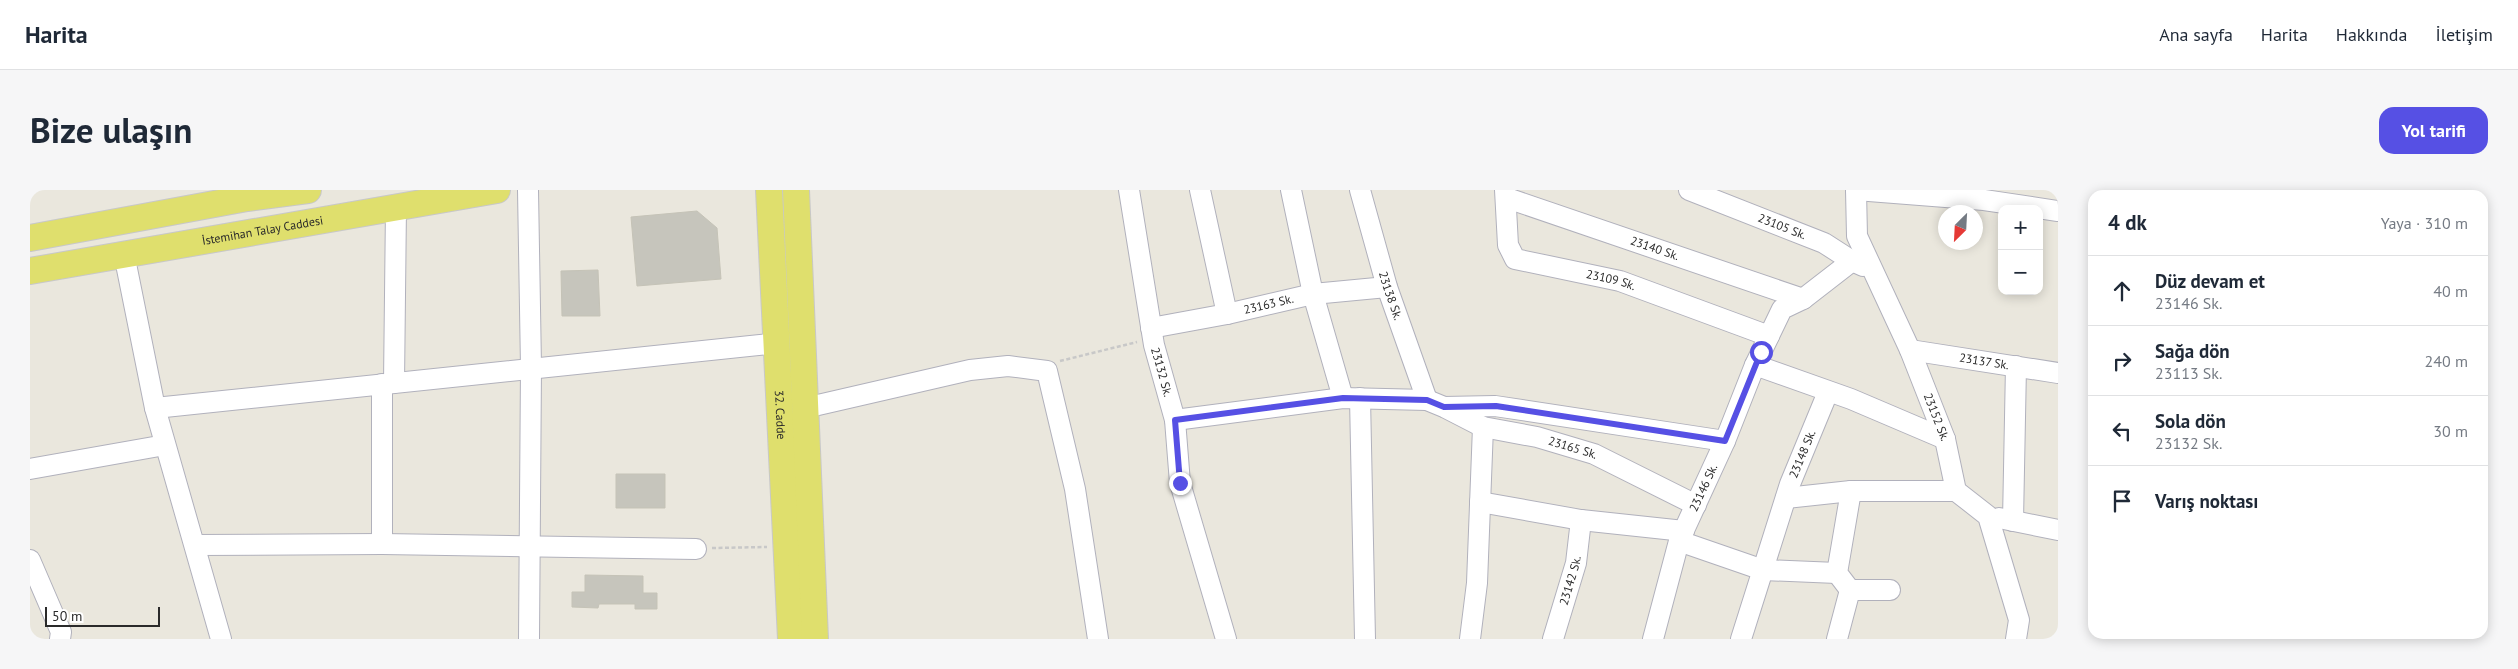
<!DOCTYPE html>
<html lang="tr">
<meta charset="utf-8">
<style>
:root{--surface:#fff;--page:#f6f6f7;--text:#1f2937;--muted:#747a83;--line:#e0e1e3;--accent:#5650e4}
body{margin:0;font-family:"PT Sans",sans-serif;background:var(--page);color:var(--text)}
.controls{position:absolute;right:15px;top:15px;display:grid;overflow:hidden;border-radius:10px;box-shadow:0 2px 12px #0003}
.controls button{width:45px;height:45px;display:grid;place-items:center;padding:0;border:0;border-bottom:1px solid var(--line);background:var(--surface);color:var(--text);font:25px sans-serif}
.compass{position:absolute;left:1908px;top:15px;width:45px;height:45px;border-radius:50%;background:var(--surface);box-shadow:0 2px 12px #0003;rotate:204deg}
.scale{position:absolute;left:15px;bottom:12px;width:115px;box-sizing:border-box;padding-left:5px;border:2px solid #2a2a2a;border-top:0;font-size:14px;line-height:18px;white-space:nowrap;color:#2a2a2a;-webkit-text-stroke:4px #fff;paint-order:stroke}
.stop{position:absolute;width:15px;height:15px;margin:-11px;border:4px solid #5650e4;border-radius:50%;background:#fff}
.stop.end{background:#5650e4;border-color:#fff;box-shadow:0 1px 5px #0008}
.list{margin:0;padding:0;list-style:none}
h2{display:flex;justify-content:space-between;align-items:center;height:65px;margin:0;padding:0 20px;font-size:21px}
h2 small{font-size:16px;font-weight:400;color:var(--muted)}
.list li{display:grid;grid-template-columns:32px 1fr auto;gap:15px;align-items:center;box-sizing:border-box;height:70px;padding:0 20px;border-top:1px solid var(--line)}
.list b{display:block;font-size:19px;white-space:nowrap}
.list p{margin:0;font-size:16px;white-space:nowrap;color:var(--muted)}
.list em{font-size:16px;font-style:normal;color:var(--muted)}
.icon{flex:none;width:28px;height:28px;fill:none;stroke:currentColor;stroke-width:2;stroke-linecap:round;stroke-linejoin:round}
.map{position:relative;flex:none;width:2028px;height:449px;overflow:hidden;border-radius:15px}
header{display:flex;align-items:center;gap:30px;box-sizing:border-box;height:70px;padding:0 25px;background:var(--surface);border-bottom:1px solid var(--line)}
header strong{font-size:24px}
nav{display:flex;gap:28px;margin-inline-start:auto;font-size:18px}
.intro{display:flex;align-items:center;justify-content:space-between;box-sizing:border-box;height:120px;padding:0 30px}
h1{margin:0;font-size:35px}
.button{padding:12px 22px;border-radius:15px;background:var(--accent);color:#fff;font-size:18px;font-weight:700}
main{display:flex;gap:30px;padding:0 30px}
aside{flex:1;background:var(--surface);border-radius:15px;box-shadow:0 2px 12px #0003}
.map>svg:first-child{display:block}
.building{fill:#c6c5bc;stroke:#c5c3b7}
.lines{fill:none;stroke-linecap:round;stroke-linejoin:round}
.minor-casing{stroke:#b1b1bc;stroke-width:22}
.major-casing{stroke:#c8c8c8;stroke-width:28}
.path{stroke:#c8c8c8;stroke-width:2.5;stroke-dasharray:4 2.5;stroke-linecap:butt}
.minor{stroke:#fff;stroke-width:20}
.major{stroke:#dfdf6d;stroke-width:26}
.route{stroke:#5650e4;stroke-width:6}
.labels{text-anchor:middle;stroke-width:4;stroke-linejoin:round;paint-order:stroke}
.street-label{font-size:12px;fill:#2a2a2a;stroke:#fff}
</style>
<header>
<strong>Harita</strong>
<nav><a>Ana sayfa</a><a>Harita</a><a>Hakkında</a><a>İletişim</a></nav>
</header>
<div class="intro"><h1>Bize ulaşın</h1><a class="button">Yol tarifi</a></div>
<main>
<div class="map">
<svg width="2028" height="449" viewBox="0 0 2028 449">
<rect width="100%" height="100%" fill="#eae7dd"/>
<path class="building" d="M667,21L687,38L691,89L607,96L601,27Z
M568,80L570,126H532L531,81Z
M586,284H635V318H586Z
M555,385L613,386V403H627V419H605V414H569L568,418L542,417V402H555Z"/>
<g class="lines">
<defs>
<g id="minor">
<path d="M498,0L501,177L499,449"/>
<path id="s1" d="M1099,0L1124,155L1145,230L1150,293L1196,449"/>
<path d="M1170,0L1197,124"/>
<path d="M1261,0L1283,104L1313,208"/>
<path id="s2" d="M1330,0L1357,97L1397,210"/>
<path id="s3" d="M1475,0L1478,55L1485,69L1590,91L1739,146"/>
<path id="s4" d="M1659,0L1794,53L1822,71L1833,76"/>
<path id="s5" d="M1826,0L1827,46L1880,160L1915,249L1926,301L1958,326L1989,430L1986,449"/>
<path d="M1826,0L1954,10L2028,21"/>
<path id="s6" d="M1477,8L1773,109"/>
<path d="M94,64L125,218L191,449"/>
<path id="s7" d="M1121,138L1197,124L1283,104L1357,97"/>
<path id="s8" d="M1880,160L2028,183"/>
<path d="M1725,175L1821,209L1915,249"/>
<path d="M364,193L366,17"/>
<path d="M1330,208L1335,449"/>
<path d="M125,218L749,153"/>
<path d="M775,218L940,180L978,176L1017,181L1045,299L1068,449"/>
<path id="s9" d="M1416,218L1453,237L1507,247L1564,264L1666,315"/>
<path d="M1145,230L1313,208L1397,210L1414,217L1465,216L1695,251"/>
<path d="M0,279L135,255"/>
<path d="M1756,308L1821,301H1926"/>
<path d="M1450,312L1551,330L1654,341"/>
<path d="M1969,328L2028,340"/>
<path d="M1983,331L1986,176"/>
<path d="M1649,351L1733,380L1807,383"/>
<path d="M352,354V194"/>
<path d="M166,355L352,354L666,359"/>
<path d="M0,370L31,442L30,449"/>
<path d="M1820,400H1860"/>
<path d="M1440,449L1447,393L1453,237"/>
<path id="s10" d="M1523,449L1546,373L1551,330"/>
<path id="s11" d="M1623,449L1649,351L1695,251L1725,175L1752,119L1773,109L1822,71"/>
<path id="s12" d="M1711,449L1760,294L1798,202"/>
<path d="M1807,449L1820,400L1807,383L1821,301"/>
</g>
<g id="major">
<path id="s13" d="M739,0L761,449"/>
<path d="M766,0L785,449"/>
<path d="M0,48L217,8L278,0"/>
<path id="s14" d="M0,81L467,0"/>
</g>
</defs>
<use href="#minor" class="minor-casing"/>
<use href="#major" class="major-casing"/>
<path class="path" d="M1030,171L1107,152
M682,358L737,357"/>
<use href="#minor" class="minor"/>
<use href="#major" class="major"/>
</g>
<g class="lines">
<path class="route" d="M1150,293L1145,230L1313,208L1397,210L1414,217L1466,216L1695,251L1731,162"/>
</g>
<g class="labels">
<g class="street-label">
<text dy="4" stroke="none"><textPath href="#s4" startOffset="100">23105 Sk.</textPath></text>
<text dy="4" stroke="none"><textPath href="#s14" startOffset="236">İstemihan Talay Caddesi</textPath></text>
<text dy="4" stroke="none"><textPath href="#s6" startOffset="156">23140 Sk.</textPath></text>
<text dy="4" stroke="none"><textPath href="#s3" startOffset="169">23109 Sk.</textPath></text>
<text dy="4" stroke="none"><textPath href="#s2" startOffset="110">23138 Sk.</textPath></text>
<text dy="4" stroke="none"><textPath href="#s7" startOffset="120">23163 Sk.</textPath></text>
<text dy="4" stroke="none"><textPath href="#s8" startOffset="75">23137 Sk.</textPath></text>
<text dy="4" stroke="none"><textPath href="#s1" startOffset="185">23132 Sk.</textPath></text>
<text dy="4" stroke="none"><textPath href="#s13" startOffset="225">32. Cadde</textPath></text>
<text dy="4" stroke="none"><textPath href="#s5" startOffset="244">23152 Sk.</textPath></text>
<text dy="4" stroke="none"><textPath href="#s9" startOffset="134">23165 Sk.</textPath></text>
<text dy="4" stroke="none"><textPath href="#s12" startOffset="195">23148 Sk.</textPath></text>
<text dy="4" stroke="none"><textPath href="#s11" startOffset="160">23146 Sk.</textPath></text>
<text dy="4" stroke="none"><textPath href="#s10" startOffset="61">23142 Sk.</textPath></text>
</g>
</g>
</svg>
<div class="controls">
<button>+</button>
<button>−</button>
</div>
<svg class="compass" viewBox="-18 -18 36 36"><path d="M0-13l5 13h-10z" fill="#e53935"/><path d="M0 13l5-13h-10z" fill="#747a83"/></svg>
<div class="scale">50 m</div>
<div class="stop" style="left:1731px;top:162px"></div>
<div class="stop end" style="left:1150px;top:293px"></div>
</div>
<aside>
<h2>4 dk<small>Yaya · 310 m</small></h2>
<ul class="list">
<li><svg class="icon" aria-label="ahead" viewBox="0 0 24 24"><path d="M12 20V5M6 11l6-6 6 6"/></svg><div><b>Düz devam et</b><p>23146 Sk.</p></div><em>40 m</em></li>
<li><svg class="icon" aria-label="right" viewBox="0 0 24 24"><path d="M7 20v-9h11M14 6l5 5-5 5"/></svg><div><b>Sağa dön</b><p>23113 Sk.</p></div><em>240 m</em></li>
<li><svg class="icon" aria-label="left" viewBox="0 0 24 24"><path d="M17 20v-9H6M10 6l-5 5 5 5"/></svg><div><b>Sola dön</b><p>23132 Sk.</p></div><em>30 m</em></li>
<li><svg class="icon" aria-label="arrive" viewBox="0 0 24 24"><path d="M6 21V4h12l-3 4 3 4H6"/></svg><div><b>Varış noktası</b></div></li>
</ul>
</aside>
</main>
